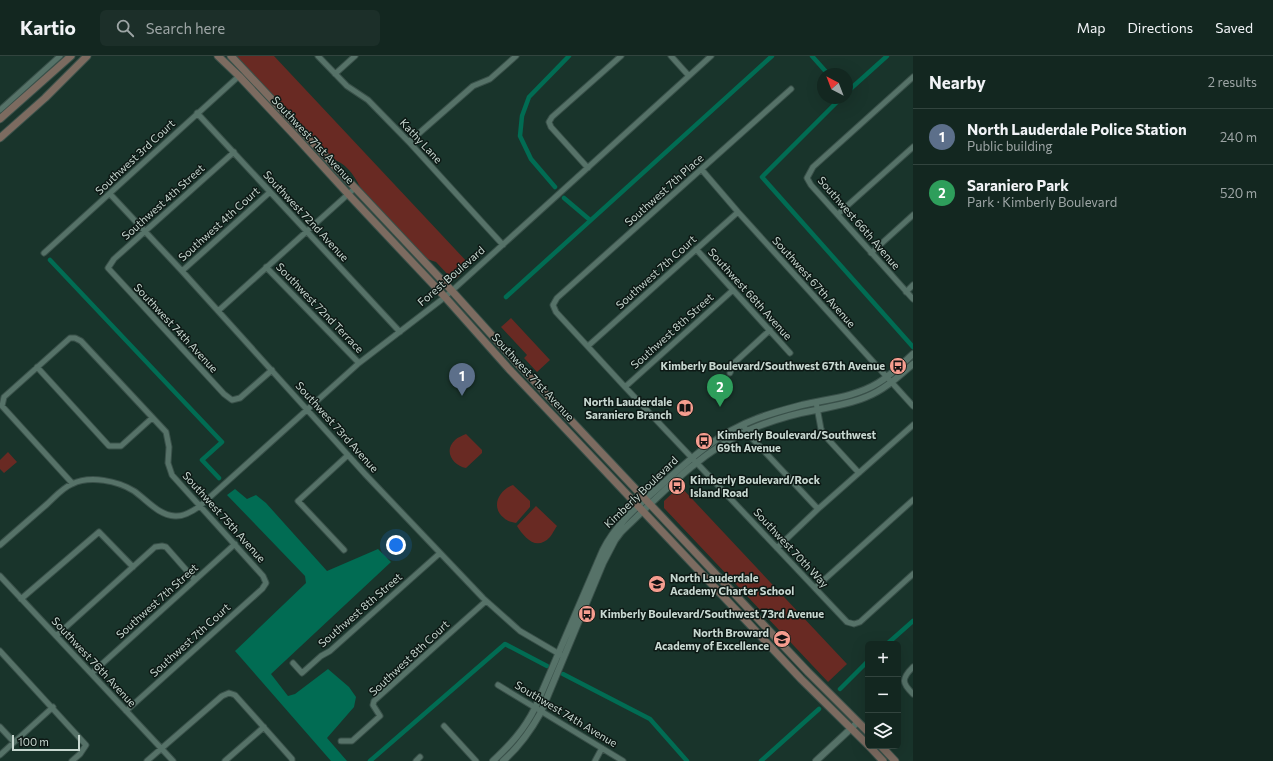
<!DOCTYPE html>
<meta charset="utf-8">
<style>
:root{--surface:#132720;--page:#1c2f29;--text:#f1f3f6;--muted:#9da5a5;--line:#32443e;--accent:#f59d8f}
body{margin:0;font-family:Commissioner,sans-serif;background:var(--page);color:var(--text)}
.controls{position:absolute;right:12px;bottom:12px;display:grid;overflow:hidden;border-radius:6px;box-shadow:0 4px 16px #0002}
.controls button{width:36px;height:36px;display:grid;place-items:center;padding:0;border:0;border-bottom:1px solid var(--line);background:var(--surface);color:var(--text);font:20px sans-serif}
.compass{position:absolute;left:817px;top:12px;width:36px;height:36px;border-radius:50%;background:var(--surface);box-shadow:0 4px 16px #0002;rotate:318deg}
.scale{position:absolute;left:12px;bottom:10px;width:68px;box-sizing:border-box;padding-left:4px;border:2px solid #c7d7d0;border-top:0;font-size:11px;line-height:14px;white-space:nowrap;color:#c7d7d0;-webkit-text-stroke:3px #0d1915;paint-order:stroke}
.you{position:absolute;left:396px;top:489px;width:14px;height:14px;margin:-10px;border:3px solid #fff;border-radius:50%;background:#1a73e8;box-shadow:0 0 0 6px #1a73e833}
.badge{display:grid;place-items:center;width:26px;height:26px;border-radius:50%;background:var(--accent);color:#fff;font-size:13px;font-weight:700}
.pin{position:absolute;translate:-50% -33px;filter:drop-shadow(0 1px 2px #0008)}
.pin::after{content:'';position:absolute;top:21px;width:14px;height:12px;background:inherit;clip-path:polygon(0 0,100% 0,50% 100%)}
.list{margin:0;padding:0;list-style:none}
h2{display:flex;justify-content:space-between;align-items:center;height:52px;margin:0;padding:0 16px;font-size:17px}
h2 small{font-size:13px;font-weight:400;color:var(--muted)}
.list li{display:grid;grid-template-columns:26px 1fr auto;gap:12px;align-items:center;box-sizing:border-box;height:56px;padding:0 16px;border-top:1px solid var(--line)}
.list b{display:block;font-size:15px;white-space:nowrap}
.list p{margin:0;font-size:13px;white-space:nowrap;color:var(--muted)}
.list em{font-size:13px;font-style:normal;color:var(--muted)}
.icon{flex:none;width:22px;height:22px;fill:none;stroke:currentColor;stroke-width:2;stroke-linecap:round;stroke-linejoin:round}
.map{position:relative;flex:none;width:913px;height:705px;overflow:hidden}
header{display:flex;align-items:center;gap:24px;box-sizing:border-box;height:56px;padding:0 20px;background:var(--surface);border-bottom:1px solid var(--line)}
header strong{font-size:19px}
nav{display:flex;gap:22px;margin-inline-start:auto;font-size:14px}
.search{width:280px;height:36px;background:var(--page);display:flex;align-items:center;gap:10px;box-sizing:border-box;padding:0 14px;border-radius:6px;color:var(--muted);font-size:15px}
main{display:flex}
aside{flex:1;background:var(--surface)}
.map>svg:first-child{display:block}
.green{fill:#692a23}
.water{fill:#016c53}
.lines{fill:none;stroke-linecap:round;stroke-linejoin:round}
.canal{stroke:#016c53;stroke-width:4.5}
.minor-casing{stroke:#395049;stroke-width:7}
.tertiary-casing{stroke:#395049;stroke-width:8}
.secondary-casing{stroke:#395049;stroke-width:9}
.minor{stroke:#567268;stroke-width:5}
.tertiary{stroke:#567268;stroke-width:6}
.secondary{stroke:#7c6b60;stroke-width:7}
.labels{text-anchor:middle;stroke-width:3;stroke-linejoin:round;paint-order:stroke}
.street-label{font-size:11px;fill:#c7d7d0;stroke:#0d1915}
.poi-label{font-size:11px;font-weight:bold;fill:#c7d7d0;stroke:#0d1915;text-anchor:start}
</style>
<header>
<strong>Kartio</strong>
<div class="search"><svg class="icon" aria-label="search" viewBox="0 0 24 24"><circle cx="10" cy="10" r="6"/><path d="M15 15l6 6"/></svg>Search here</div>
<nav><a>Map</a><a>Directions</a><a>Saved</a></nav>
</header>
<main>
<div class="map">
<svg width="913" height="705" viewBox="0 0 913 705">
<rect width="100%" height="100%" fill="#19342b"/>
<path class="green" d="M234,0H274L470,209L456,223L451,222L436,206L427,203L360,131C353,117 346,108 331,102Z
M511,262L550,304L537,316L524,302L527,299L501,271Z
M466,378L482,394V397L466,412C453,410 443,395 455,384C458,381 462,380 466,378Z
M8,396L17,406L4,417L0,413V404Z
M513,429L530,445V451L516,467C511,466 507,465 504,462C490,451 499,434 513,429Z
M680,430L847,608L828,626L664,452V445Z
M536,450L557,470C554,474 552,479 550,481C536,496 524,481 517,470Z"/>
<path class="water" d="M235,433L247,443L256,439L266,447L327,515L378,493L391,506L271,618L288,640L295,638L328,613L349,631L356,641L354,651L327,682L347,705H331L235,595L306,527L305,520L227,439Z"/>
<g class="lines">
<path class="canal" d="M812,0L828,18
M847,36L887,0
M841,42L762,121L913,291
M555,131L531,103L520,80L522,60L529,41L569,0
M564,142L590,164
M50,204L222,386L202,404L219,422
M506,241L772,0
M887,588L913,565
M563,618L650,663L687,705
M840,633L868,605
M370,705L505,588L547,610
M761,705L819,653"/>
<defs>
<path id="minor" d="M318,0L347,30L368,44L409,86L503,189
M671,0L689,20
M335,18L355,0
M913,21L813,111L807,122L811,129L913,243
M791,33L557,242L553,249L556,256L625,331L847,566L854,568L860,566L913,518
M0,54L60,0
M197,57L400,276
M409,86L473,30L490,23L516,0
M234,96L114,203L108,212L224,338L232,344L240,342L272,314
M588,112L551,71L549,66L552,61L621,0
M702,114L738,156L913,350
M110,138L182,215L365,418L483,542L520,575L561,599
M838,158L913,91
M696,193L790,297
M44,197L239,20
M871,197L913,159
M266,211L359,307
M182,215L270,136
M906,236L913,229
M218,255L355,132
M588,290L738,156
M37,311L109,390H121L152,362
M730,317L733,308L770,274
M625,331L733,234
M816,346L821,373L826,381L859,417
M743,369L751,381L818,453
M72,427L2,350L4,341L70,282H75L81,285L166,376L169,391L168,407L172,419L263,520L266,527L262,533L126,655
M0,489C15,476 31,462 46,449C54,442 62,432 72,428C90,419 118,425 134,435C147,444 158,459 175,460C184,461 193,455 200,450L359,307L445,241L711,0
M777,492L818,453L913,369
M344,494L298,445L348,399
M0,520L173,705
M815,532L913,444
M21,543L99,476L133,511
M56,580L155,491L162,490L166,491L195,524
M0,595L86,689L80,698L72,705
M293,607L302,617L321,600L330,595L440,497
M913,611C901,623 902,627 913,638
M92,617L235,488
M498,629L623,705
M444,670L476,705
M0,671L14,686
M341,685H352L380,660L373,649L374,645L486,545
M0,699L53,651
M147,705L222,640L229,637L235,639L292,703V705
M225,705L264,671
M416,705L420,701
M595,705L602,692"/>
<path id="tertiary" d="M493,705C511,688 524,674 535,652L603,494C616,468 638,450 659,431C689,404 718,377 756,363C771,357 787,353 802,349C828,343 855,341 878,327C891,319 902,308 913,298
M503,705C519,691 531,674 541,656L603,507L615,484L621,476C659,440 701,395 749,374C770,365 793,358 816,354C833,350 850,348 866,341C884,334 898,321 913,308
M816,705L858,666"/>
<path id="secondary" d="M218,0L239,20L297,82L348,138L445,241L509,313L801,623L868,689
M231,0L452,235L516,306L808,616L868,676
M0,63L71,0
M0,82L45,42L87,0
M869,690L883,705
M881,690L895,705"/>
</defs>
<use href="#minor" class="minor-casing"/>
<use href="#tertiary" class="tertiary-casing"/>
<use href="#secondary" class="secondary-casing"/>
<use href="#minor" class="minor"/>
<use href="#tertiary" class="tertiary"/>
<use href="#secondary" class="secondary"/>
</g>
<defs>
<symbol id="bus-disc" viewBox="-11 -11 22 22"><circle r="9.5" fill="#f59d8f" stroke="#0d1915"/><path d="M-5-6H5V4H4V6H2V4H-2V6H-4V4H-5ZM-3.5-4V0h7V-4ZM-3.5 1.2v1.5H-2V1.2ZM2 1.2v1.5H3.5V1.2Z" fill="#111"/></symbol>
<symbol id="library-disc" viewBox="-11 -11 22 22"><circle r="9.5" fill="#f59d8f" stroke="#0d1915"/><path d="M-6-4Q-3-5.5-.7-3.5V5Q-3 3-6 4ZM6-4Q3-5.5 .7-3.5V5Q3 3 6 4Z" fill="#111"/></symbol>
<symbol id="school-disc" viewBox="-11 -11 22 22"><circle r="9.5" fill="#f59d8f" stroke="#0d1915"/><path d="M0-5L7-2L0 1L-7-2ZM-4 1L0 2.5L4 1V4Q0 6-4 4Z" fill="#111"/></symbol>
</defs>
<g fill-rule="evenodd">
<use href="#bus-disc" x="888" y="300" width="20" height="20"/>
<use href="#library-disc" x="675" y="342" width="20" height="20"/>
<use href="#bus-disc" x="694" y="375" width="20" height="20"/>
<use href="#bus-disc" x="667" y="420" width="20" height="20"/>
<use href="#school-disc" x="647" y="518" width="20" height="20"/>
<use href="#bus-disc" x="577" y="548" width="20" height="20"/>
<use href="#school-disc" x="772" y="573" width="20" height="20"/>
</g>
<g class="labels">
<g class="street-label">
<text transform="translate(313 84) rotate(47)" y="4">Southwest 71st Avenue</text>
<text transform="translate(421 85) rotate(47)" y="4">Kathy Lane</text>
<text transform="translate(135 101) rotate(-43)" y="4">Southwest 3rd Court</text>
<text transform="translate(664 134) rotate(-42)" y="4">Southwest 7th Place</text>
<text transform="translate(163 146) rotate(-42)" y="4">Southwest 4th Street</text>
<text transform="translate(306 160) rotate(47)" y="4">Southwest 72nd Avenue</text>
<text transform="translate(859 167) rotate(49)" y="4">Southwest 66th Avenue</text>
<text transform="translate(219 168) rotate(-42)" y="4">Southwest 4th Court</text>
<text transform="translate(656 216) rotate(-42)" y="4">Southwest 7th Court</text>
<text transform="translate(451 220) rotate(-41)" y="4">Forest Boulevard</text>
<text transform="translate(814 226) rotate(48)" y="4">Southwest 67th Avenue</text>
<text transform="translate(750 238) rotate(48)" y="4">Southwest 68th Avenue</text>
<text transform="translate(320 252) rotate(46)" y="4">Southwest 72nd Terrace</text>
<text transform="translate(176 272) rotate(47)" y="4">Southwest 74th Avenue</text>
<text transform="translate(672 275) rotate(-42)" y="4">Southwest 8th Street</text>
<text transform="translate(533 321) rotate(47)" y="4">Southwest 71st Avenue</text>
<text transform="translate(337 371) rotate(48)" y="4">Southwest 73rd Avenue</text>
<text transform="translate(641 436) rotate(-44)" y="4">Kimberly Boulevard</text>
<text transform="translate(224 461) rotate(48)" y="4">Southwest 75th Avenue</text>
<text transform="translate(791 492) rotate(47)" y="4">Southwest 70th Way</text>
<text transform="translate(157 545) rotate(-42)" y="4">Southwest 7th Street</text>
<text transform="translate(360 554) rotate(-41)" y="4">Southwest 8th Street</text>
<text transform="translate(190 584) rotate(-42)" y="4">Southwest 7th Court</text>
<text transform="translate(409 602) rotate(-43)" y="4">Southwest 8th Court</text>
<text transform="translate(94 606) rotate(47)" y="4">Southwest 76th Avenue</text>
<text transform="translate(566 658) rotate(31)" y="4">Southwest 74th Avenue</text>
</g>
<g class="poi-label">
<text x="885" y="314" text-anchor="end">Kimberly Boulevard/Southwest 67th Avenue</text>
<text x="672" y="350" text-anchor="end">North Lauderdale<tspan x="672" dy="13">Saraniero Branch</tspan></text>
<text x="717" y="383">Kimberly Boulevard/Southwest<tspan x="717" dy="13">69th Avenue</tspan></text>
<text x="690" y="428">Kimberly Boulevard/Rock<tspan x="690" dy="13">Island Road</tspan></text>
<text x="670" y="526">North Lauderdale<tspan x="670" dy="13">Academy Charter School</tspan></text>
<text x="600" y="562">Kimberly Boulevard/Southwest 73rd Avenue</text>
<text x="769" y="581" text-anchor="end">North Broward<tspan x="769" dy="13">Academy of Excellence</tspan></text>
</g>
</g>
</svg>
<div class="controls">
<button>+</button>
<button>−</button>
<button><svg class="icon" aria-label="layers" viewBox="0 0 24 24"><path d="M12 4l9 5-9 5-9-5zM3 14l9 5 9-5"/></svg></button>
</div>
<svg class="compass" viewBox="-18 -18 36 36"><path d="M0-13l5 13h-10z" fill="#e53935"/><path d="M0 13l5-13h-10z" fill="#9da5a5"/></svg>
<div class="scale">100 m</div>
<div class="you"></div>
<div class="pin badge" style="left:462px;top:340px;background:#5c6f8a">1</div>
<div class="pin badge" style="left:720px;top:351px;background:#2e9e5b">2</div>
</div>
<aside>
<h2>Nearby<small>2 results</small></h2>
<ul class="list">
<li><span class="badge" style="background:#5c6f8a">1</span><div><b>North Lauderdale Police Station</b><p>Public building</p></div><em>240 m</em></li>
<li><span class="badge" style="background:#2e9e5b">2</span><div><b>Saraniero Park</b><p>Park · Kimberly Boulevard</p></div><em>520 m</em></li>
</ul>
</aside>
</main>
